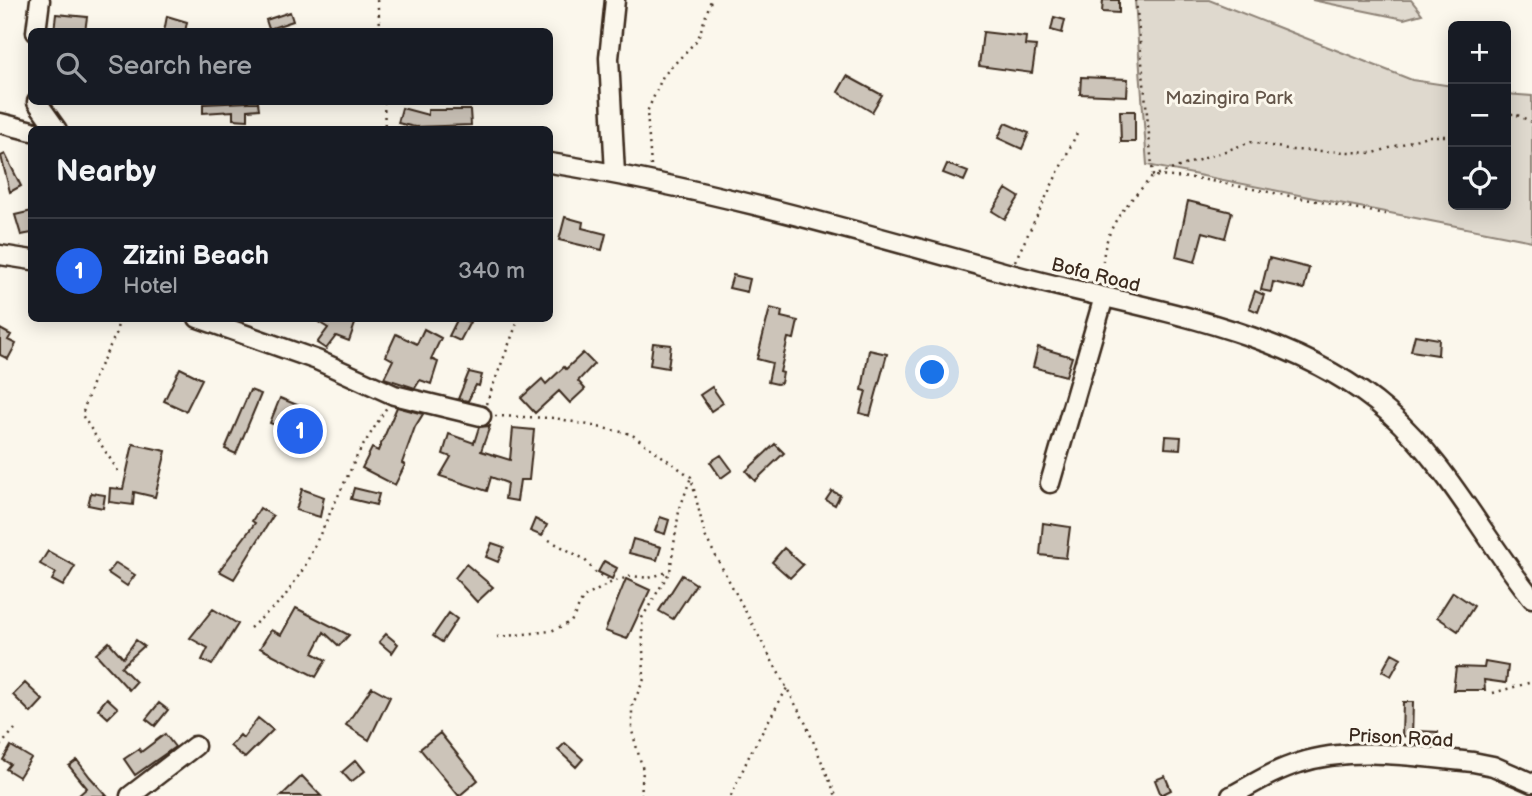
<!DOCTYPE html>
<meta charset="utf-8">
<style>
:root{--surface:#171b24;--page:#242831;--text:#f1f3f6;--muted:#9ea1a6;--line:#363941;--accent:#2563eb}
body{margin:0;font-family:"Balsamiq Sans",sans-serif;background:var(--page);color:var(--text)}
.controls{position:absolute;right:21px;top:21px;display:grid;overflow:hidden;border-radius:10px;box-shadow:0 4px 18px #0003}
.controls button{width:63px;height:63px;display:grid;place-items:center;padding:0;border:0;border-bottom:2px solid var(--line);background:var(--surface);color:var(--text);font:35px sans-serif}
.you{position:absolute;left:933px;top:373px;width:24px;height:24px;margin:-18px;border:5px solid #fff;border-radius:50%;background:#1a73e8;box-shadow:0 0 0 10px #1a73e833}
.badge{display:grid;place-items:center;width:46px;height:46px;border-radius:50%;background:var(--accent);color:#fff;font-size:23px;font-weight:700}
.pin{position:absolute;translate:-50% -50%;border:4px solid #fff;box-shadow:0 2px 7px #0006}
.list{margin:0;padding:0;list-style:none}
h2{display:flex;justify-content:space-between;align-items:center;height:91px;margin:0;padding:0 28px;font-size:30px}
h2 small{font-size:23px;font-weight:400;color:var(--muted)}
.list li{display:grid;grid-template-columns:46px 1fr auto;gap:21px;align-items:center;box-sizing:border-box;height:105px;padding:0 28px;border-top:2px solid var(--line)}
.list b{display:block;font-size:26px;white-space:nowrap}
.list p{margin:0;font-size:23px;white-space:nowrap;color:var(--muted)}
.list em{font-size:23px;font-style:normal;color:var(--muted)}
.icon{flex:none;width:38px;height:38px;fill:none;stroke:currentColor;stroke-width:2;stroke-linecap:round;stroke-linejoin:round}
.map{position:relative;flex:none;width:1532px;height:796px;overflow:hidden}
.search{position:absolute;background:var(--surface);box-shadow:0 4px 18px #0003;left:28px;top:28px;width:525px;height:77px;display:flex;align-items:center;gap:18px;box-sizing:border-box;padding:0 24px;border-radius:10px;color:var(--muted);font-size:26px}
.panel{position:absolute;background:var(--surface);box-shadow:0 4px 18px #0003;left:28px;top:126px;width:525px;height:196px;border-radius:10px}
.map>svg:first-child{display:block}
.green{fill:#dfd9ce;stroke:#8d8276;stroke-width:2}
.building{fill:#ccc4b9;stroke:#3b2a1e;stroke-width:2}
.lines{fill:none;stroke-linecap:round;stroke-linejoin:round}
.minor-casing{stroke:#3b2a1e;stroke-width:23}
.path{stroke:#3b2a1e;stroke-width:2.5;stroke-dasharray:2 5;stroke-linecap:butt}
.minor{stroke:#fbf7ec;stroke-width:18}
.labels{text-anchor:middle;stroke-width:6;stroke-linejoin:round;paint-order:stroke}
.park-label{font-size:19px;fill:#64564a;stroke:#fbf7ec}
.street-label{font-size:19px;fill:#3b2a1e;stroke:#fbf7ec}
</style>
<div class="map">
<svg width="1532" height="796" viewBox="0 0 1532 796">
<rect width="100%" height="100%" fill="#fbf7ec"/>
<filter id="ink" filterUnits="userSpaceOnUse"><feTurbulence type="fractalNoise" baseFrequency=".0143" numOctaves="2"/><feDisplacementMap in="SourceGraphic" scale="14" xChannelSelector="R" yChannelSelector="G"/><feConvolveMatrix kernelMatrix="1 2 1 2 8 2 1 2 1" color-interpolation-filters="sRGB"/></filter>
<g filter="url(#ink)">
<path class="green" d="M1135,0H1209L1412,80L1453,86V205H1506V94L1532,96V241L1147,165Z
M1312,0H1411L1422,14L1404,19Z"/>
<path class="building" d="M1103,0H1119V13L1102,12Z
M290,12L293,21L269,29L266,20Z
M56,14L87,17L85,32H54Z
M167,16L187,22L185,32H164Z
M1054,17L1065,20L1062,33L1051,30Z
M983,32L1026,37L1025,45L1036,46L1032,73L979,66Z
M847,76L882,95L872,112L838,92Z
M1081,77L1128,79L1127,96L1080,94Z
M249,102H258L259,109L248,110V120L233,119V111L203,113V104Z
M402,108L428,115V110H470L471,125L415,127L398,123Z
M1120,111H1135V142H1121Z
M1005,123L1029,133L1022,149L998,138Z
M5,154L21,186L10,192L1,156Z
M947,164L968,172L964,181L943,173Z
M1006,189L1019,197L1005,219L992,211Z
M1188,201L1232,212L1225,238L1203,232L1195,262L1176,257Z
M32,211V233L21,235L15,215Z
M565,217L583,222L582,228L606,234L602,250L559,240Z
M1269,258L1309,268L1304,289L1273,282L1271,292L1261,290Z
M733,275L750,279L747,292L729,288Z
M1255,291L1264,295L1258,312L1249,308Z
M770,308L782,311L781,317L798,321L794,339L788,338L780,372L783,373L781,383L777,384L768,382L772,363L757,359Z
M312,318H349L356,321L349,341L336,336L326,349L317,343L328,328Z
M458,318L470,322L460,341L449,336Z
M0,329L11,335L8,340L16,344L8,359L0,355Z
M424,329L441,338L431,359L438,362L431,384L420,380L415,388L384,378L393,360L386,356L396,334L417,344Z
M1415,335L1439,339L1438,355L1411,351Z
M653,343L671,345L668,368L650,365Z
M1038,347L1072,357L1066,376L1033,367Z
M869,350L887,354L870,416L860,413L866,391L862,390Z
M583,353L594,364L578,381L585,389L570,403L559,391L535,413L521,398L542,379L546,384L564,367L566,369Z
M180,368L202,379L186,411L164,401Z
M469,372L482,375L479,386L476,385L468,401L458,399Z
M712,387L723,403L711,411L700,395Z
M250,390L261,394L236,454L225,449Z
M280,398L307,409L296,434L270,423Z
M397,407L423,414L415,427L402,463L405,465L395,485L362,468L372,448L378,451Z
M490,426L481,451L510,460L513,428L534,430L529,480H520L517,501L505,499L507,483L491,477L487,491L440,476L451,457L443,454L449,434L474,443L479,427Z
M1166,436L1181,437L1180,449L1165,448Z
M133,444L166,451L155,497L134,492L133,505L109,502L110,488L123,489Z
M775,444L784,453L755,481L746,471Z
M721,455L732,470L721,478L710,462Z
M354,488L379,494L376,505L351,499Z
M302,489L324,497L320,517L296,510Z
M832,491L840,495L835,505L826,500Z
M91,493L105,495L103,508L88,505Z
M260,508L273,516L234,579L219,571L255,523L252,521Z
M660,517L669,520L665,534L655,531Z
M535,519L547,525L542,536L530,531Z
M1043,523L1070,527L1066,558L1040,555Z
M633,539L661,547L657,560L629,553Z
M492,543L504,547L498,562L486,557Z
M784,548L803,565L790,578L772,562Z
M48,551L75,566L63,586L52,580L56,573L40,564Z
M604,561L617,568L612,579L598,572Z
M116,563L135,575L127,586L108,573Z
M466,564L493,587L477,602L455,578Z
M682,575L696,584L673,619L659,611Z
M626,579L650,590L627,639L605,631Z
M1453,592L1474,606L1458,631L1437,617Z
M296,608L349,635L339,646L324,632L313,653L326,660L316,677L260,648L271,630L281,635Z
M213,609L238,624L212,665L202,660L208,648L190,638Z
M449,613L457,619L442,642L433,636Z
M386,634L398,644L392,653L379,642Z
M136,640L144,646L121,667L136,682L129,690L96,654L109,642L123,658Z
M1392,653L1401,658L1391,676L1382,671Z
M1485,662L1508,666L1506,683L1484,680L1485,690H1453L1456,667L1484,668Z
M25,683L43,700L31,713L13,695Z
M372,687L390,697L369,740L346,725Z
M107,698L118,708L108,718L98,709Z
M1403,702H1413L1412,737L1402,736Z
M159,703L168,710L155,726L146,719Z
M258,718L273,730L245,758L230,746L240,735L243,738Z
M1417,731L1438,732V746L1417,745Z
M440,733L478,780L459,796L420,749Z
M165,734L175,747L135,775L124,759L139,749L141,752Z
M565,743L583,759L576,767L558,750Z
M11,746L31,758L19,777L6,769L10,764L3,760Z
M77,760L90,777L107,796H78L87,788L69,766Z
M356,760L365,771L351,782L342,772Z
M302,776L321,796H281Z
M1165,776L1171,790L1161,795L1155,780Z"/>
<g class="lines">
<defs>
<path id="minor" d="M615,0L609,58L615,174
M36,32L40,0
M37,102L57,130
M0,123L32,131
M550,163C704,187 856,231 1007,273C1129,307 1290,325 1388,412C1447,464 1483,537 1532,598
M0,255L32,260
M198,318L317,360L394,395L481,416
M1050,483L1104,297
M130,796L195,746
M1231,796C1253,784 1275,770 1299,763C1353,745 1418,757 1473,762L1493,766L1532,783"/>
</defs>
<use href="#minor" class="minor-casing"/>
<path class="path" d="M377,0L381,32
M1136,0L1153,176L1251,142L1292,150L1374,153L1427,136H1453
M384,102L385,130
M1506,119L1513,113L1532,122
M651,166L647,112L663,76L698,39L711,0
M1015,261L1079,129
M1103,283C1099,233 1120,211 1153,176L1195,178L1390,215
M486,404L519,318
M495,416L555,418L631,434L691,477L705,536L806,724L836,796
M118,471L82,415L94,378L117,332L118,318
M549,540L584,559L595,572L612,582
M250,628L283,599L304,568L358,454L387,407
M497,637L551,631L571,622L583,598L612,582L632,576L649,578L670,571
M1493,693L1532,682
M0,746L15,729
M641,796L643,770L632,731V706L644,679L642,618L670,571L679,511L691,477
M731,796L750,754L787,688"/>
<use href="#minor" class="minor"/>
</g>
</g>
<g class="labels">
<g class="park-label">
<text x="1229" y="104">Mazingira Park</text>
</g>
<g class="street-label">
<text transform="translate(1096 274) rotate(14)" y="7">Bofa Road</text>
<text transform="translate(1401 737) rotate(3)" y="7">Prison Road</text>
</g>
</g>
</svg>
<div class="controls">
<button>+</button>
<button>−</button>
<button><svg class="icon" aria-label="locate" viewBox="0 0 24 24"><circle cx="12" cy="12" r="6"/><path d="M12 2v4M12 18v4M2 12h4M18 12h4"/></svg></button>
</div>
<div class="you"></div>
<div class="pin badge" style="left:300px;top:431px">1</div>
<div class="search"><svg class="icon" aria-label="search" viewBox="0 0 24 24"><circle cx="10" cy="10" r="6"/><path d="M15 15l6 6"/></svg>Search here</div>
<section class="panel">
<h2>Nearby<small></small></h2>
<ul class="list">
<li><span class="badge">1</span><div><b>Zizini Beach</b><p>Hotel</p></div><em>340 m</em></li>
</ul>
</section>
</div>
